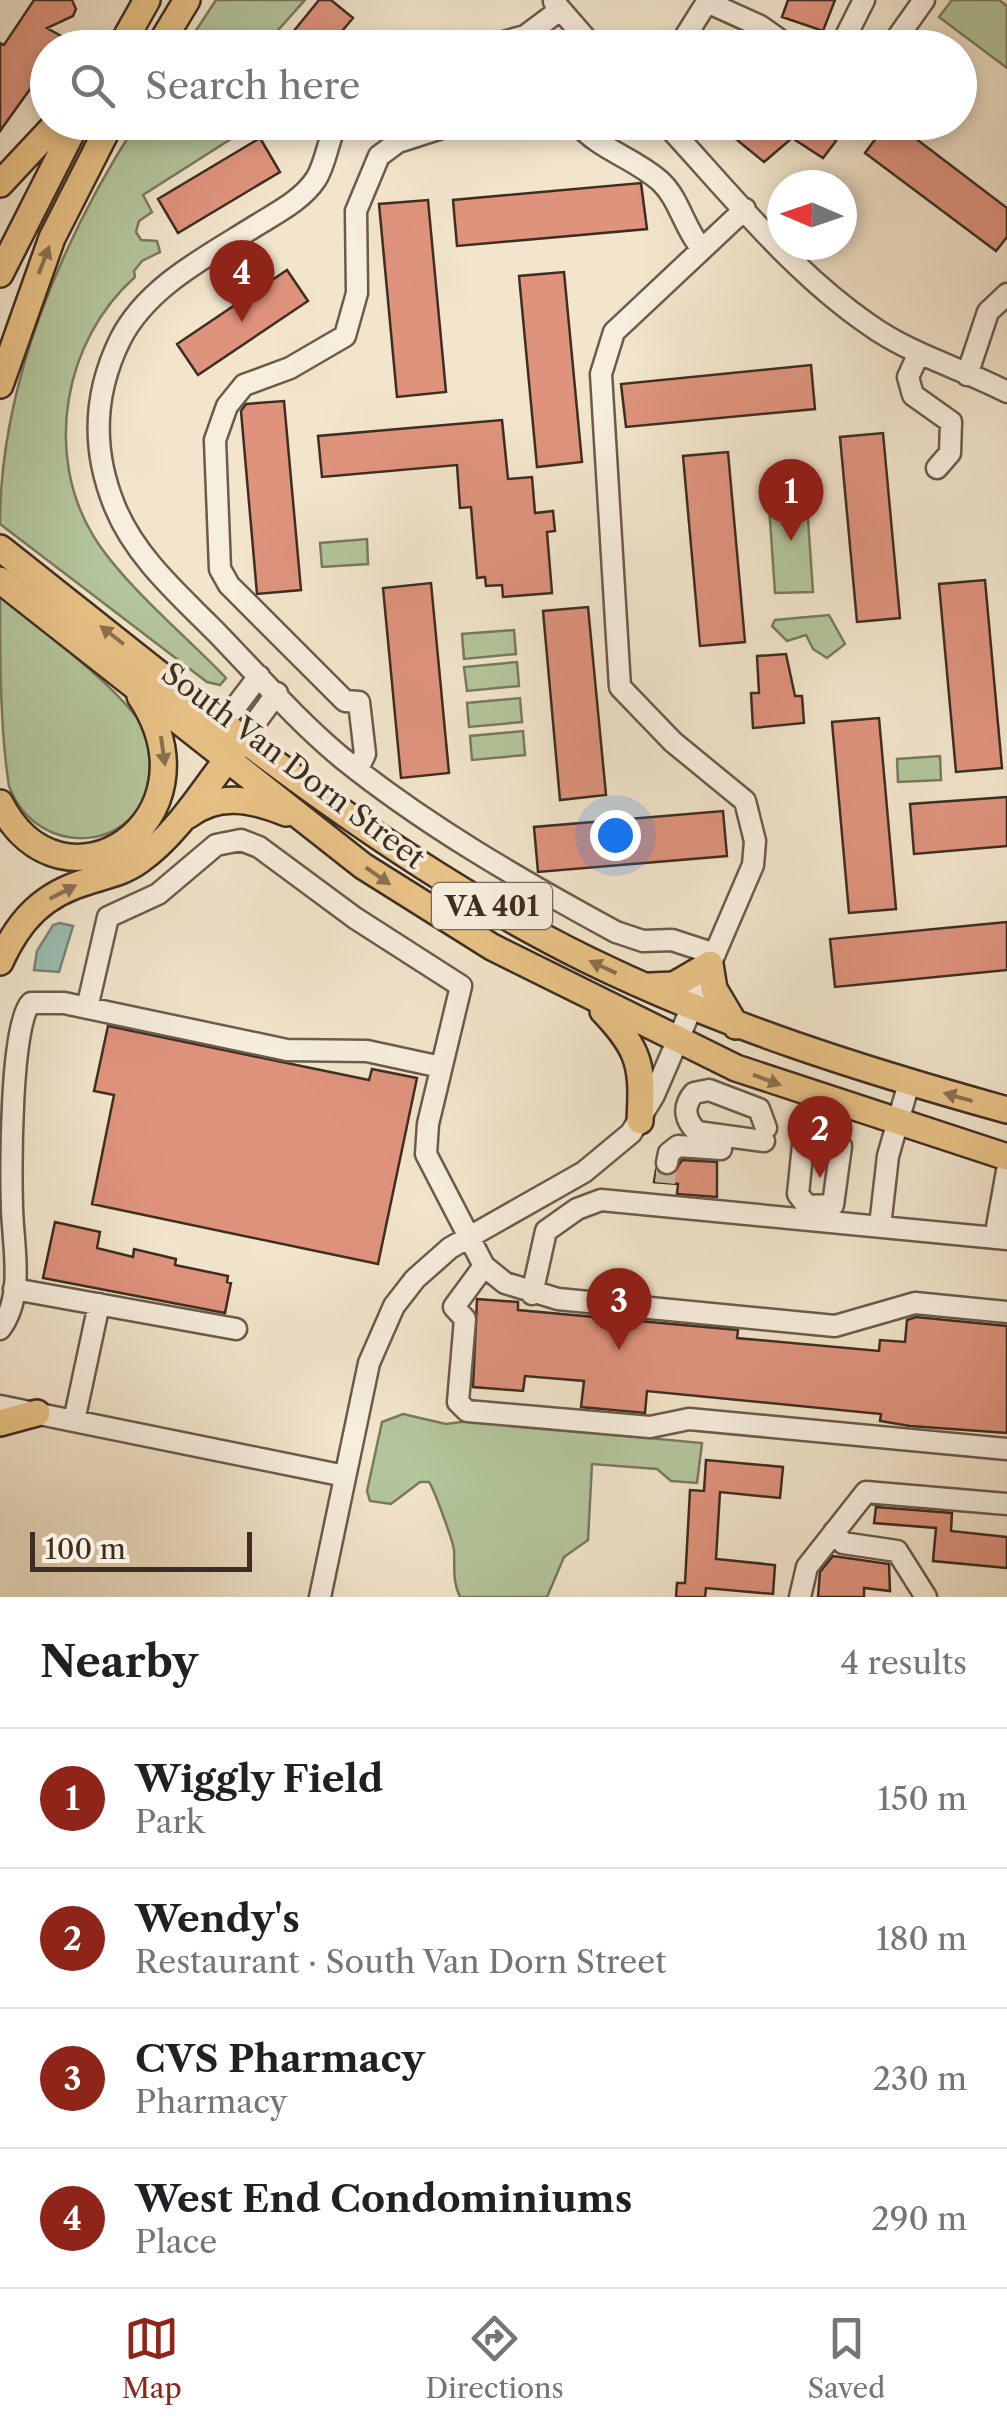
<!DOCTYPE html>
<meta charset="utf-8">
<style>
:root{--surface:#fff;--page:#f2f2f2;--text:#202124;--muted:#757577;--line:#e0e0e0;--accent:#8f2418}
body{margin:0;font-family:"Libre Caslon Text",serif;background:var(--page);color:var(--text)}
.compass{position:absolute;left:767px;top:170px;width:90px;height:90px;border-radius:50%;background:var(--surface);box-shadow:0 5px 15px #0003;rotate:272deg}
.scale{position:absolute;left:30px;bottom:25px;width:222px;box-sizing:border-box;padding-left:10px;border:5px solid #3e2d22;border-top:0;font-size:28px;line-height:35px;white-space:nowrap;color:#3e2d22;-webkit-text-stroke:8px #f7eedd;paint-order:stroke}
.you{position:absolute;left:615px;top:835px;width:35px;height:35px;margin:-25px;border:8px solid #fff;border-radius:50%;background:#1a73e8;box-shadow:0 0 0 15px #1a73e833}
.badge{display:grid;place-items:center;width:65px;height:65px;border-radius:50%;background:var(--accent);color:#fff;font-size:32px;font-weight:700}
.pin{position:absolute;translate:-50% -82px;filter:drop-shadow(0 2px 5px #0008)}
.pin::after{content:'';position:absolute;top:52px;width:35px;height:30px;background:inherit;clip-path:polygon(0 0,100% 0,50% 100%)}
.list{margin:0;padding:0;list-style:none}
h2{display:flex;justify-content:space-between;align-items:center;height:130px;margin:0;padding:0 40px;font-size:42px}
h2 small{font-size:32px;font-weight:400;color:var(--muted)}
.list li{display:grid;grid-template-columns:65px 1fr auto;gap:30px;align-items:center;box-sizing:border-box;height:140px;padding:0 40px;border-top:2px solid var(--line)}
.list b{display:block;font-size:38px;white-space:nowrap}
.list p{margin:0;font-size:32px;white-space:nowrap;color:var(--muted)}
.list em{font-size:32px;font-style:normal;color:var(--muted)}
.icon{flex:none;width:55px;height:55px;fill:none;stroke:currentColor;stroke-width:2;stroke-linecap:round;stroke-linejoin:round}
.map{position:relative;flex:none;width:1007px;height:1597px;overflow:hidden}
.search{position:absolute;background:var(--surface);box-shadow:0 5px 15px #0003;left:30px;right:30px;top:30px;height:110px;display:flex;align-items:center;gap:25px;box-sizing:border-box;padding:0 35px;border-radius:55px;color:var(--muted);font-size:38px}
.sheet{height:690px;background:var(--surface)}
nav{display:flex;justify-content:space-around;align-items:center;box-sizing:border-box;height:140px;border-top:2px solid var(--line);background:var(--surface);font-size:28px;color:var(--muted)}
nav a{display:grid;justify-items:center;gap:5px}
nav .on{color:var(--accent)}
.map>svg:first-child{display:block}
.green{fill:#b4c69c;stroke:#797a5f;stroke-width:2.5}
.water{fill:#9cbfb4;stroke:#76857a;stroke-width:2.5}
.building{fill:#df937d;stroke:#3e2d22;stroke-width:2.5}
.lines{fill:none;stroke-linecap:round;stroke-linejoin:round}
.minor-tunnel{stroke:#cec0a9;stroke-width:20;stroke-dasharray:20 10;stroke-linecap:butt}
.minor-casing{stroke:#6b5b4c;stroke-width:25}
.major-casing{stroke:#3e2d22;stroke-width:30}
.minor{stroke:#f7eedd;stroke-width:20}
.major{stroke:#e9c286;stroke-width:25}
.oneway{fill:#8b704f}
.labels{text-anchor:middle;stroke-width:8;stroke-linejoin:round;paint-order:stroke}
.shield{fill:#f7eedd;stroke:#76675a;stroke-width:2.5}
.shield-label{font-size:28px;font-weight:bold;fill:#3e2d22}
.street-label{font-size:30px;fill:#3e2d22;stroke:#f7eedd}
</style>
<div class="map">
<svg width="1007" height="1597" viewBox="0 0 1007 1597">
<rect width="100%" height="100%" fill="#f2e5cb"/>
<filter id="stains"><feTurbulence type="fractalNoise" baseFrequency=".002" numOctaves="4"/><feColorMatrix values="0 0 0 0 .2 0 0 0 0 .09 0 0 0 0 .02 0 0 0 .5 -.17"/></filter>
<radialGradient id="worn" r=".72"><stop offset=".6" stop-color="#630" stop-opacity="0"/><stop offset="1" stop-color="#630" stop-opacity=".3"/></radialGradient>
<path class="green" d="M216,0H305L263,47H185Z
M952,0H999L1007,6V68L939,17Z
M137,123H256L143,195L152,212L139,221L136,232L141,240L157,241L160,252L142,261L134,271L135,277C64,340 43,454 94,537C123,584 187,637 226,678L220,685L207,682L0,524C0,384 62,239 137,123Z
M806,490L813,592L775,593L768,491Z
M367,539L368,564L322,567L320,543Z
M0,595C40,630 129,693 149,737C153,746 151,758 150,767C149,852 38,864 9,786C0,729 0,655 0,595Z
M829,615L845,644L827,658L813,649L806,635L787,641L772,626L775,620Z
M514,630L516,654L464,659L462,634Z
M517,662L519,686L467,691L464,667Z
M520,698L522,722L469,727L467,703Z
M523,731L525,755L472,760L470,736Z
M940,756L941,780L898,782L897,759Z
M403,1414L446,1424L469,1421L702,1443L697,1483L671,1481L657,1469L592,1464L588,1540L564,1557L547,1597H460C452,1580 455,1568 454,1550C453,1541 434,1489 429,1482H420L391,1504L370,1501L367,1491L382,1422Z"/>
<path class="water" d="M60,923L73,926L59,972L34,970L37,951L53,925Z"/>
<path class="building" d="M34,0H72L76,9L73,16L47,28L61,36L55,48H48V64L0,131V43L4,45Z
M319,0H331L353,18L328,48H280Z
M788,0H835L823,31L782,17Z
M715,122H813L836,141L823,158L792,138L764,162Z
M888,122H894L1007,208V237L996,251L865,153Z
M260,138L280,172L178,233L158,199Z
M641,183L647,229L457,246L453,200Z
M428,200L446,392L397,397L379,204Z
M287,270L308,301L198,375L177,344Z
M564,272L582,462L537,467L519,276Z
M811,365L815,409L626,427L621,384Z
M284,401L301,590L257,594L241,411L246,404Z
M502,420L508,479L532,477L535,513L553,511L555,531L547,532L552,593L503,597L502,585L486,586L485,577L477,578L471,507L460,508L457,465L322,477L318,436Z
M883,433L900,618L857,622L840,437Z
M728,452L745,642L700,646L683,456Z
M985,580L1002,768L956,772L939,584Z
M431,583L449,773L401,778L383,588Z
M588,607L606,795L560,800L543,611Z
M786,654L795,696H802L804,723L753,728L751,693H759L757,656Z
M879,718L896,909L849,913L832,722Z
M1007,797V846L914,854L910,804Z
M723,811L727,856L538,872L534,827Z
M1007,922V970L835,987L830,939Z
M108,1026L369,1080L372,1069L417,1078L378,1264L92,1204L114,1095L94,1091Z
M682,1160L717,1162V1197L677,1194L678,1184L654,1182L656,1170L672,1176Z
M55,1222L100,1232L97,1248L133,1257L134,1249L176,1259L175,1265L228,1276L227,1282L231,1283L225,1313L43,1278Z
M477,1299L518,1302V1310L738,1330L737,1338L879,1351L880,1340L905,1342L907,1320L916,1317L1007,1326V1433L910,1426L880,1421L881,1414L647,1391L645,1413L581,1407L584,1381L525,1376L523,1391L473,1387Z
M706,1460L783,1467L780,1498L720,1492L716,1559L775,1565L773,1594L706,1588L705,1597H676L677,1583H685L690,1490L704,1491Z
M876,1507L952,1513L951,1531L1007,1537V1568L933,1561L936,1528L874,1523Z
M833,1556L889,1564L890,1591L864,1588V1597H818L820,1572Z"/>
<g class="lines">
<path class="minor-tunnel" d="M665,1183L667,1163"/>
<defs>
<path id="minor" d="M554,2L594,48
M482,48L525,36L560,10
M678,48L707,2L760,26L791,48
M840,48L864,0
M890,48L924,0
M337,122C328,140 326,163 316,179C302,200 278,212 257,225C208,256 147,286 120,340C93,395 92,451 115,507C135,556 177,593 214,630C256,673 296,720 342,758C425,825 522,881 616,932L643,941L672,940L715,954
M576,122C599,150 635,158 661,182C680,200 684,229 702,249
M664,122C728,191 790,270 868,324C911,355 961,368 1007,392
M919,353L908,377L913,395L951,422L950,453L937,468
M967,375L988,312L1007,294
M224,722L259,676
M244,738L277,693
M358,769L365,754L359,702L345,701L229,585L220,569L215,440L227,406L244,385L290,368L345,336L357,293L356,211L379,156L398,142L460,122
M87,1008L108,917L158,894L216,845L241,840L259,847L355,918L461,986L428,1124L426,1154L484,1266L505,1283L558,1299L835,1326L915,1303L1007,1312
M804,1135L798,1194L807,1206L833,1205L841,1146
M764,1141L697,1132C685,1120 682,1107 694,1093L709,1090L759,1109L766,1128
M667,1163L669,1153L678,1146L721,1149
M880,1226L888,1156L909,1083
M995,1238L1007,1171
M484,1266L454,1307L465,1319L458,1402L467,1411L650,1427L689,1419L1007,1449
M14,1289L236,1329
M532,1294L546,1231L577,1209L601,1200L1007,1239
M0,1329C25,1296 13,1247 12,1208C11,1173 10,1023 31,1003H64L287,1050L367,1051L441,1067
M0,1406L345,1476
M74,1421L99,1304
M834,1532L843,1543L897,1551L926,1597
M320,1597L369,1363L394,1306L415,1279L450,1248L584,1172L631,1133L654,1095L753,865L755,841L745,801L673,742L620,687L601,374L614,332L745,209
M800,1597L807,1567L866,1492L1007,1504"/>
<path id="major" d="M120,48L147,0
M158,48L187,0
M0,184L58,122
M0,274L77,122
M0,385L52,238L111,122
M0,548C187,695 373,854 588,960C723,1026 863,1070 1007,1110
M0,580L363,866L492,947L736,1068L1007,1157
M0,803C62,925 223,821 140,696
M187,816C218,792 252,799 286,813
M0,962C19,920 43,894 89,881C107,875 124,872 139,861C179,833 206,785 236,748
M650,986L674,985L710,964L714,989L736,1026
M603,1011C641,1051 643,1067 640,1121
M0,1423L37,1413"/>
</defs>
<use href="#minor" class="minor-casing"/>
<use href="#major" class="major-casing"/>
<use href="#minor" class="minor"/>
<use href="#major" class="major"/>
</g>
<defs><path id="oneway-solid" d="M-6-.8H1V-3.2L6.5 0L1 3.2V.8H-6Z" transform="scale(2.5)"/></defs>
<g class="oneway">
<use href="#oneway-solid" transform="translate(44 260) rotate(-69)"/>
<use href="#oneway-solid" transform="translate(112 635) rotate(-142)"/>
<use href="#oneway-solid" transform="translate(163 751) rotate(82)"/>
<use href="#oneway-solid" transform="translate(378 876) rotate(35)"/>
<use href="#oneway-solid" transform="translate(63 892) rotate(-27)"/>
<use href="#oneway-solid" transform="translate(603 967) rotate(-155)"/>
<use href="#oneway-solid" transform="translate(767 1080) rotate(21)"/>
<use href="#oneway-solid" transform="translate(958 1097) rotate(-164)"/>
</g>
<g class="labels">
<rect class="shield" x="432" y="883" width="120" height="46" rx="8"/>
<g class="shield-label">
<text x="492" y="916">VA 401</text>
</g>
<g class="street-label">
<text transform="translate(293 766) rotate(37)" y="10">South Van Dorn Street</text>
</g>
</g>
<rect width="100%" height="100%" filter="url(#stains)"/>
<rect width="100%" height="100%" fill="url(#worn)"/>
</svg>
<svg class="compass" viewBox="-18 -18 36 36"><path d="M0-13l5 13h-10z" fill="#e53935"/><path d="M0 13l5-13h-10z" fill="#757577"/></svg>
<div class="scale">100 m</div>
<div class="you"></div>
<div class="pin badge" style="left:791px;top:541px">1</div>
<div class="pin badge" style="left:820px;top:1178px">2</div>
<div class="pin badge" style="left:619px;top:1350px">3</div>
<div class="pin badge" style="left:242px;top:322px">4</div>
<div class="search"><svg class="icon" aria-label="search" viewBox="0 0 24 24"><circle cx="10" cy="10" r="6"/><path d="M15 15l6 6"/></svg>Search here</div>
</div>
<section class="sheet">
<h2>Nearby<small>4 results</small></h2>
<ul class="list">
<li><span class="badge">1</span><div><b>Wiggly Field</b><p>Park</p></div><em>150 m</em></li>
<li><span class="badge">2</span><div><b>Wendy's</b><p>Restaurant · South Van Dorn Street</p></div><em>180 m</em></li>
<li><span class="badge">3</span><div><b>CVS Pharmacy</b><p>Pharmacy</p></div><em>230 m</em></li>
<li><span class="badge">4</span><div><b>West End Condominiums</b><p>Place</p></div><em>290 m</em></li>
</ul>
</section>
<nav>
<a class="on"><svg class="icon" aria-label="map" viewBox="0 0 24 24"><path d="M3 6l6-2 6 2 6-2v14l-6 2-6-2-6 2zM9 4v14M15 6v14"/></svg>Map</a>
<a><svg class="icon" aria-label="directions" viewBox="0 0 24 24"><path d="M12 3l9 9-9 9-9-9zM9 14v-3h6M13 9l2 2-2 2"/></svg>Directions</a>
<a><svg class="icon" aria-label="saved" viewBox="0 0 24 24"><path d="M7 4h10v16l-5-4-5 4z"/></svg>Saved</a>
</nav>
